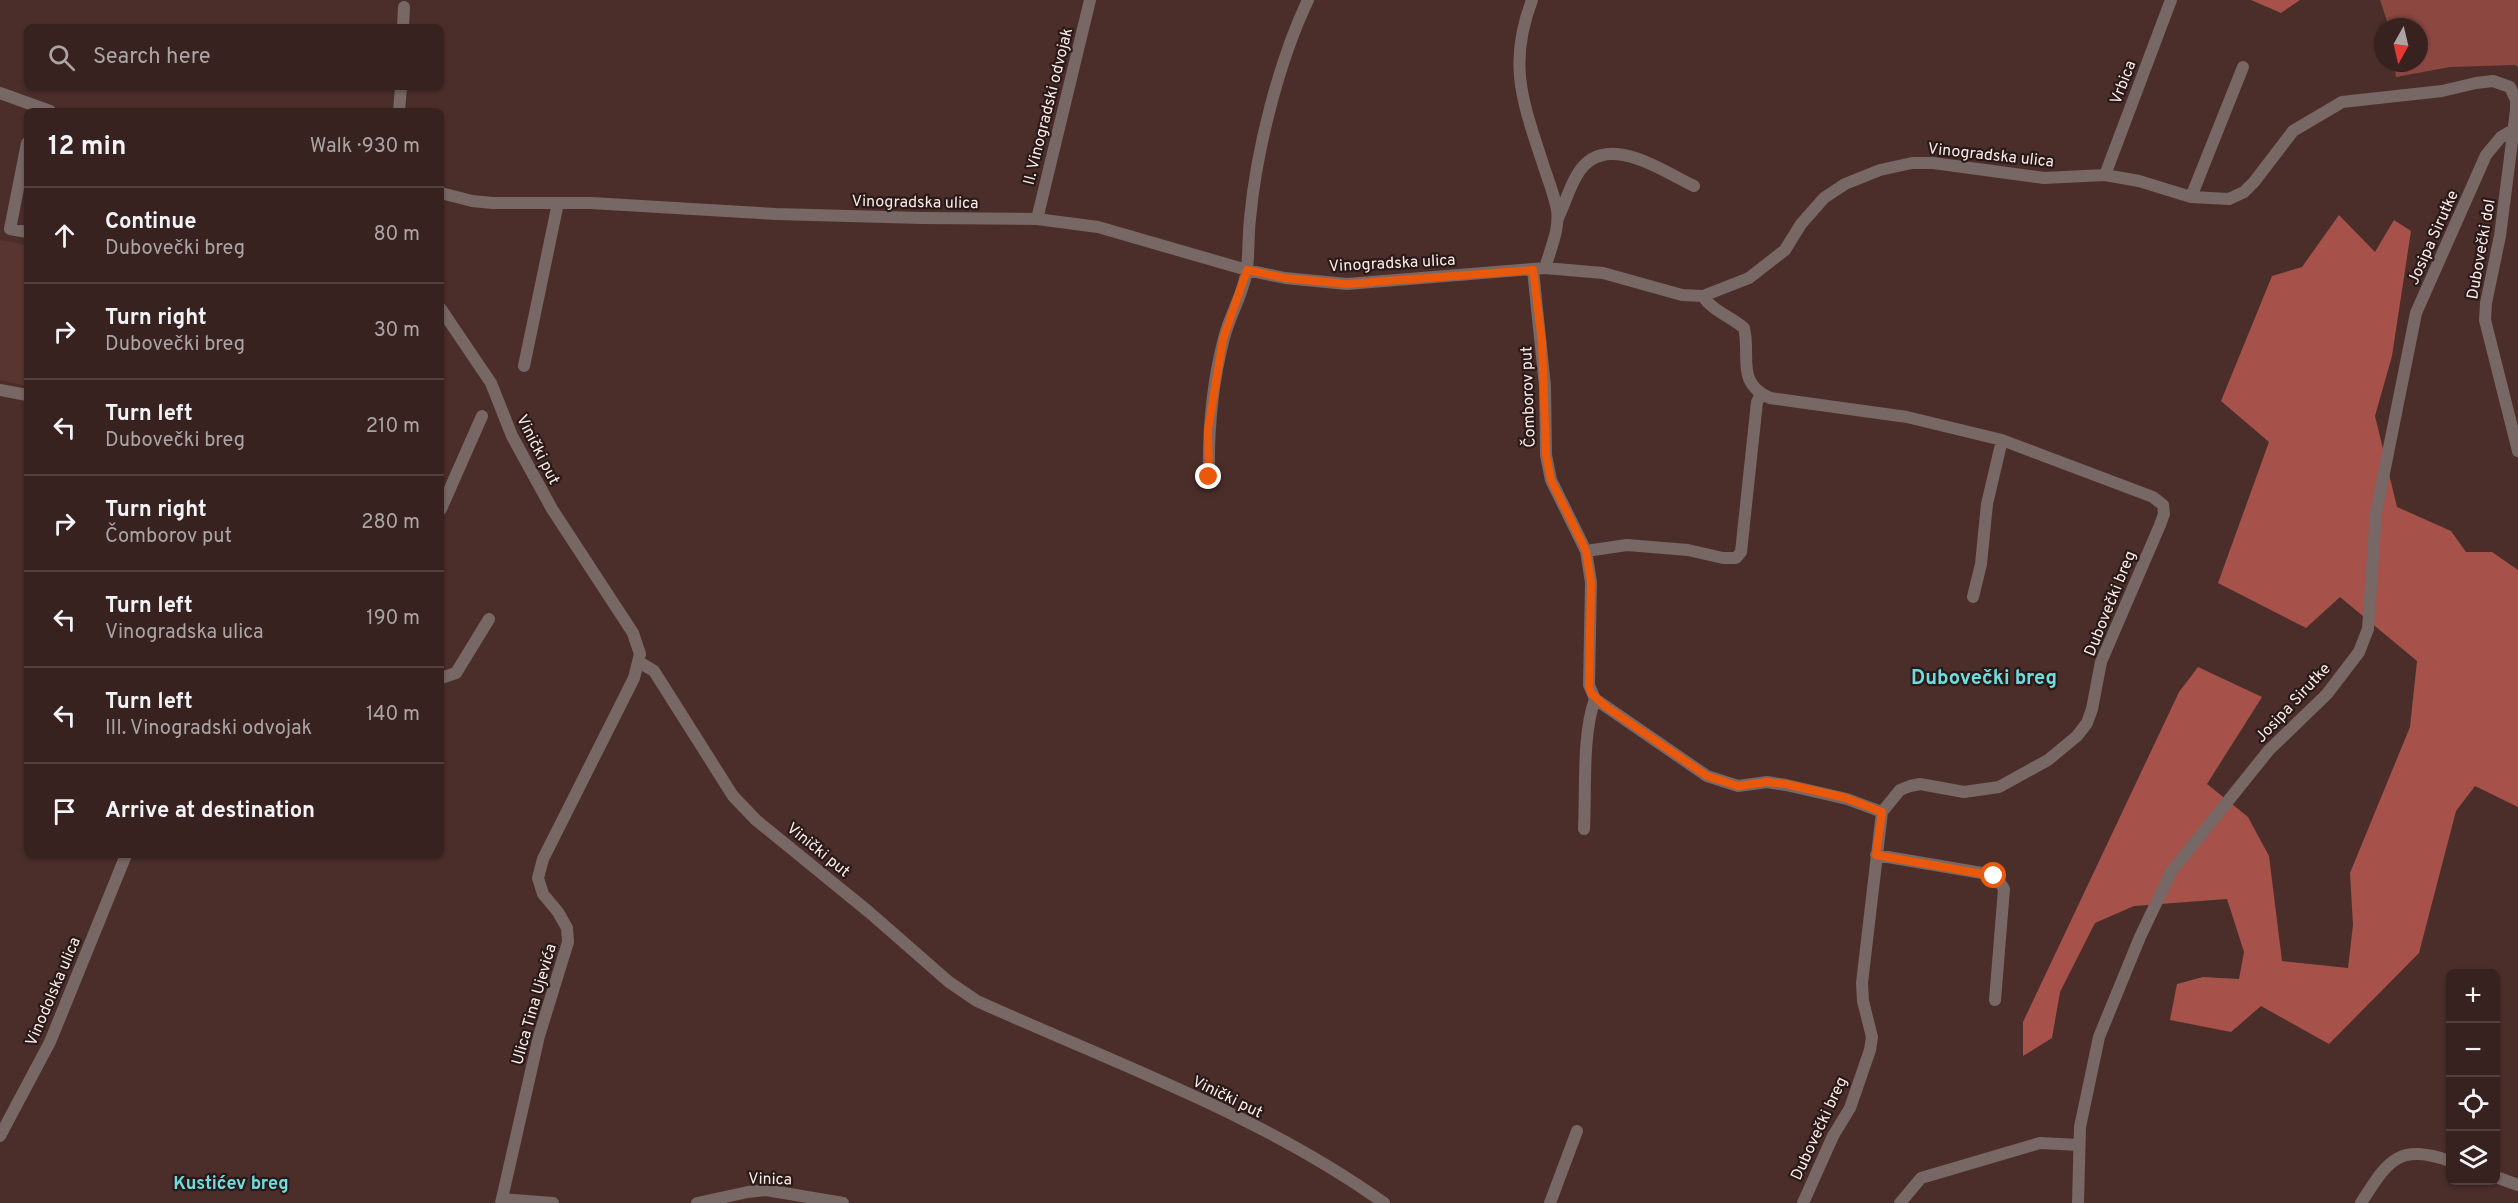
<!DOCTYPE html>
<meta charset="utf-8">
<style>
:root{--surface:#382220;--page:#432f2d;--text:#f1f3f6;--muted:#aba4a5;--line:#523f3e}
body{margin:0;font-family:Overpass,sans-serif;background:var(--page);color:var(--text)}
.controls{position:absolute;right:18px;bottom:18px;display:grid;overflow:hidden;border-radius:9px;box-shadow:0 2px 4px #0004}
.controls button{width:54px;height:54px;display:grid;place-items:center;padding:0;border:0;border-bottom:2px solid var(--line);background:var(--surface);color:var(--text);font:30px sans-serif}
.compass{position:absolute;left:2374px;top:18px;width:54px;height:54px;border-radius:50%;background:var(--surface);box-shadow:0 2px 4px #0004;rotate:188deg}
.stop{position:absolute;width:18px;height:18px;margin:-14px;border:4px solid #ea580c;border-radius:50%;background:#fff}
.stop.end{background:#ea580c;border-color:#fff;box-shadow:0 2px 6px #0008}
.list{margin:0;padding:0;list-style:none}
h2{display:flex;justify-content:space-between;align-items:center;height:78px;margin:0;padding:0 24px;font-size:26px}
h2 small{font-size:20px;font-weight:400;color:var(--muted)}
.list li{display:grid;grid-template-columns:39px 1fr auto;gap:18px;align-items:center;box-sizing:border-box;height:96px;padding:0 24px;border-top:2px solid var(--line)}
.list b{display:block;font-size:22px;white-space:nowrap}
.list p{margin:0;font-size:20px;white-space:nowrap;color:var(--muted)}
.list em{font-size:20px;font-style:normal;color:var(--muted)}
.icon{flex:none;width:33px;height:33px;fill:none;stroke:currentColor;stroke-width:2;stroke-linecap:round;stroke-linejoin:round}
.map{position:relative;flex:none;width:2518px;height:1203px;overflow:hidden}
.search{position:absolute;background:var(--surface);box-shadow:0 2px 4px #0004;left:24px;top:24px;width:420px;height:66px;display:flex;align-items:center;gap:15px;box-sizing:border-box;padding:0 21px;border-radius:9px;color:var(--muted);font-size:22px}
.panel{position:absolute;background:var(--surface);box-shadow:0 2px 4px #0004;left:24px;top:108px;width:420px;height:750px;border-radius:9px}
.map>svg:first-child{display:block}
.built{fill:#593531}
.green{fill:#8c4740}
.forest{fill:#a6514a}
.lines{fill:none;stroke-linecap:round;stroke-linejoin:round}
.street{stroke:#776765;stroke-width:12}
.route{stroke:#ea580c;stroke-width:8}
.labels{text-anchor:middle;stroke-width:4.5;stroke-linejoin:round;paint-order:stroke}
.street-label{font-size:16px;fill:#fde9e6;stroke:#281a18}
.neighbourhood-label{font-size:18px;font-weight:bold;fill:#6fdcde;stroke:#281a18}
.quarter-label{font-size:20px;font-weight:bold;fill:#6fdcde;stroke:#281a18}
</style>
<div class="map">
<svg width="2518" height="1203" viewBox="0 0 2518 1203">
<rect width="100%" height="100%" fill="#4b2e2a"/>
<path class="built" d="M0,240L27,245V386L0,380Z"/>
<path class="green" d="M2380,0H2518V67L2515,65L2450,67L2396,77L2394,63H2419V27H2389Z"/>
<path class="forest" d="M2251,0H2300L2281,13Z
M2339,215L2375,252L2394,220L2411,231L2392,356L2375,416L2397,507L2451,531L2466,552H2492L2518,570V807L2475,786L2456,811L2419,953L2329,1044L2261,1006L2231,1032L2170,1020L2177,984L2203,977L2239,979L2244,952L2227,899L2134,906L2095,923L2060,992L2052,1038L2023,1056V1022L2179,692L2198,667L2262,697L2207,784L2248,817L2269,856L2282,961L2348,968L2353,925L2350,873L2410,727L2417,661L2340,597L2306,628L2218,583L2269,442L2221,401L2272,276L2302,267Z"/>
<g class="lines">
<path class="street" d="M1532,0C1508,63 1522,100 1542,161C1547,177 1554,193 1557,210C1560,229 1550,250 1545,268
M403,27L404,7
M0,93L50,111
M399,111L401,87
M27,143L10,229L27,232
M2105,175L2171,0
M441,193L472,201L493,203H591L776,214L922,218L1037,219L1098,227L1247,270L1285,278L1347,284L1545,268L1603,273L1682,295L1703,296L1749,278L1785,250L1801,224L1824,198L1845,184L1880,170L1912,163H1933L2044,178L2105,175L2139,181L2191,197L2229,199L2244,192L2254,182L2293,131L2342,102L2442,91L2476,83L2493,81L2510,87L2516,100V110L2500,236L2486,303L2485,320L2518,451
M2191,197L2243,67
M1558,218C1565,204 1569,188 1577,175C1603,129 1661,170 1694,186
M1037,219L1090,0
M1533,270L1545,386L1546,455L1551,480L1586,551L1591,582L1589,685L1595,699C1582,735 1586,789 1584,829
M1703,296C1711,310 1731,317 1744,328C1751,355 1735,383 1770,398L1907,417L2002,440L2153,497L2163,505L2164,514L2160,525L2101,662L2092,709L2087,723L2077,736L2048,760L1999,787L1964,792L1920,784L1910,786L1900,790L1882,812L1862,983L1863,1001L1872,1037L1870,1050L1850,1108L1833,1136L1803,1203
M441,309L491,383L512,436L552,509L633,633L640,654L634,678L543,859L538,878L543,894L558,912L567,928L568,942L539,1036L501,1203
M524,366L558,203
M0,390L27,395
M1209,477C1208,430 1212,384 1224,338C1230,314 1244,293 1247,269C1249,252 1248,235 1250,219C1256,151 1279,61 1308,0
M441,509L482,416
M1586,551L1627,545L1688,550L1723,558H1736L1741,552L1757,402L1761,394
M1973,597L1981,564L1987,504L2002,440
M639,662L654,671L733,796L756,820L869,912L949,982L977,1001C1114,1063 1261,1115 1384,1203
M441,678L456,673L489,619
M1595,699L1707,776L1738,786L1767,782L1786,785L1847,799L1882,812
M1876,855L1982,873C1993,876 1998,878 2004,889L1995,1000
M0,1136L50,1042L126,855
M2496,1177L2518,1185
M502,1199L553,1203
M697,1203L748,1192L766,1190L843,1203
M1550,1203L1577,1131
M1900,1203L1921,1178L2040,1143L2079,1145
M2078,1203L2080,1127L2099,1037L2140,937L2171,872L2269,750L2327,694L2359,652L2368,629L2376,513L2416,313L2486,155L2501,137L2515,129
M2361,1203C2388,1161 2397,1143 2450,1161"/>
</g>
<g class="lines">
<path class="route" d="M1209,477L1208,430L1223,339L1247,270L1285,278L1347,284L1533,270L1542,342L1546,455L1551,480L1586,551L1591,582L1589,686L1591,693L1605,706L1707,776L1738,786L1767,782L1786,784L1846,798L1882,812L1876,855L1994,876"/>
</g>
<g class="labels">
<g class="street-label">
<text transform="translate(2122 82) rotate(-69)" y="6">Vrbica</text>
<text transform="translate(1047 106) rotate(-76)" y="6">II. Vinogradski odvojak</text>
<text transform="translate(1991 154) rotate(6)" y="6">Vinogradska ulica</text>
<text transform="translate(915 201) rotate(1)" y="6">Vinogradska ulica</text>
<text transform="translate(2432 237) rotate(-66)" y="6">Josipa Sirutke</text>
<text transform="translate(2480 249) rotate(-80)" y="6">Dubovečki dol</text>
<text transform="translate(1392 262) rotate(-3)" y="6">Vinogradska ulica</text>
<text transform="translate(1527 397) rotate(-92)" y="6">Čomborov put</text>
<text transform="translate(539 449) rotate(63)" y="6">Vinički put</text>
<text transform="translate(2109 603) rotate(-68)" y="6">Dubovečki breg</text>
<text transform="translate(2292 702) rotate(-47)" y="6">Josipa Sirutke</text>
<text transform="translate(819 849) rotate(39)" y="6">Vinički put</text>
<text transform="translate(52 991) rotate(-67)" y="6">Vinodolska ulica</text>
<text transform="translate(533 1004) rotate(-74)" y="6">Ulica Tina Ujevića</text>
<text transform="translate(1228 1096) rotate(26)" y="6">Vinički put</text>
<text transform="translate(1818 1128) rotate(-65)" y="6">Dubovečki breg</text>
<text transform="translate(770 1178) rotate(1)" y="6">Vinica</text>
</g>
<g class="neighbourhood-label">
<text x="231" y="1189">Kustićev breg</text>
</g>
<g class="quarter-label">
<text x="1984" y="684">Dubovečki breg</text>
</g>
</g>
</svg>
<div class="controls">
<button>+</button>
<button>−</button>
<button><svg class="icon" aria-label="locate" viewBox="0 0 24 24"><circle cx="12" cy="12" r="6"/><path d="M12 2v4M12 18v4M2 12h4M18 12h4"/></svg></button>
<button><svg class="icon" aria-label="layers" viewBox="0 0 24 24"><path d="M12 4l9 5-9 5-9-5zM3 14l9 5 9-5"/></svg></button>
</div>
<svg class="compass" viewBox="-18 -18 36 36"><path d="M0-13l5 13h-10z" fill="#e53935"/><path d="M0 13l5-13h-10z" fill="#aba4a5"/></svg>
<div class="stop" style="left:1994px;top:876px"></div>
<div class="stop end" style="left:1209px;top:477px"></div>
<div class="search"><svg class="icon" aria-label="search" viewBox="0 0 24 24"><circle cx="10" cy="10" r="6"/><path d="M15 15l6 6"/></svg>Search here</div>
<section class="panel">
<h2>12 min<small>Walk · 930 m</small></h2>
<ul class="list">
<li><svg class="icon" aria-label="ahead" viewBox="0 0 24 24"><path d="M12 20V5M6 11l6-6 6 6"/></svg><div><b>Continue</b><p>Dubovečki breg</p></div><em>80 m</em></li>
<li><svg class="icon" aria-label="right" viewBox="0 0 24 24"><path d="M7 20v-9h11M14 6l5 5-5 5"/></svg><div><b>Turn right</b><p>Dubovečki breg</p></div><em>30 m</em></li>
<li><svg class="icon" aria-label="left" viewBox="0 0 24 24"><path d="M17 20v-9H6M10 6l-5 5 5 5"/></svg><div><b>Turn left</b><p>Dubovečki breg</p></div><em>210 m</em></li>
<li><svg class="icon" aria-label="right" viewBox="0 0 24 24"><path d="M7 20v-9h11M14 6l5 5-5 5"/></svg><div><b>Turn right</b><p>Čomborov put</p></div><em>280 m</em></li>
<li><svg class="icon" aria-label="left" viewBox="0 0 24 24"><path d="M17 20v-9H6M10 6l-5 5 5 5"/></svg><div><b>Turn left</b><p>Vinogradska ulica</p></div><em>190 m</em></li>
<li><svg class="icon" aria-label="left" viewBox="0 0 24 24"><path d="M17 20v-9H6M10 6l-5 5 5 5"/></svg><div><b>Turn left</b><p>III. Vinogradski odvojak</p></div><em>140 m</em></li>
<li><svg class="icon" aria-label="arrive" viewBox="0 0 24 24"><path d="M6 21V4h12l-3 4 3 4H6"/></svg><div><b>Arrive at destination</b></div></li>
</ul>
</section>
</div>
